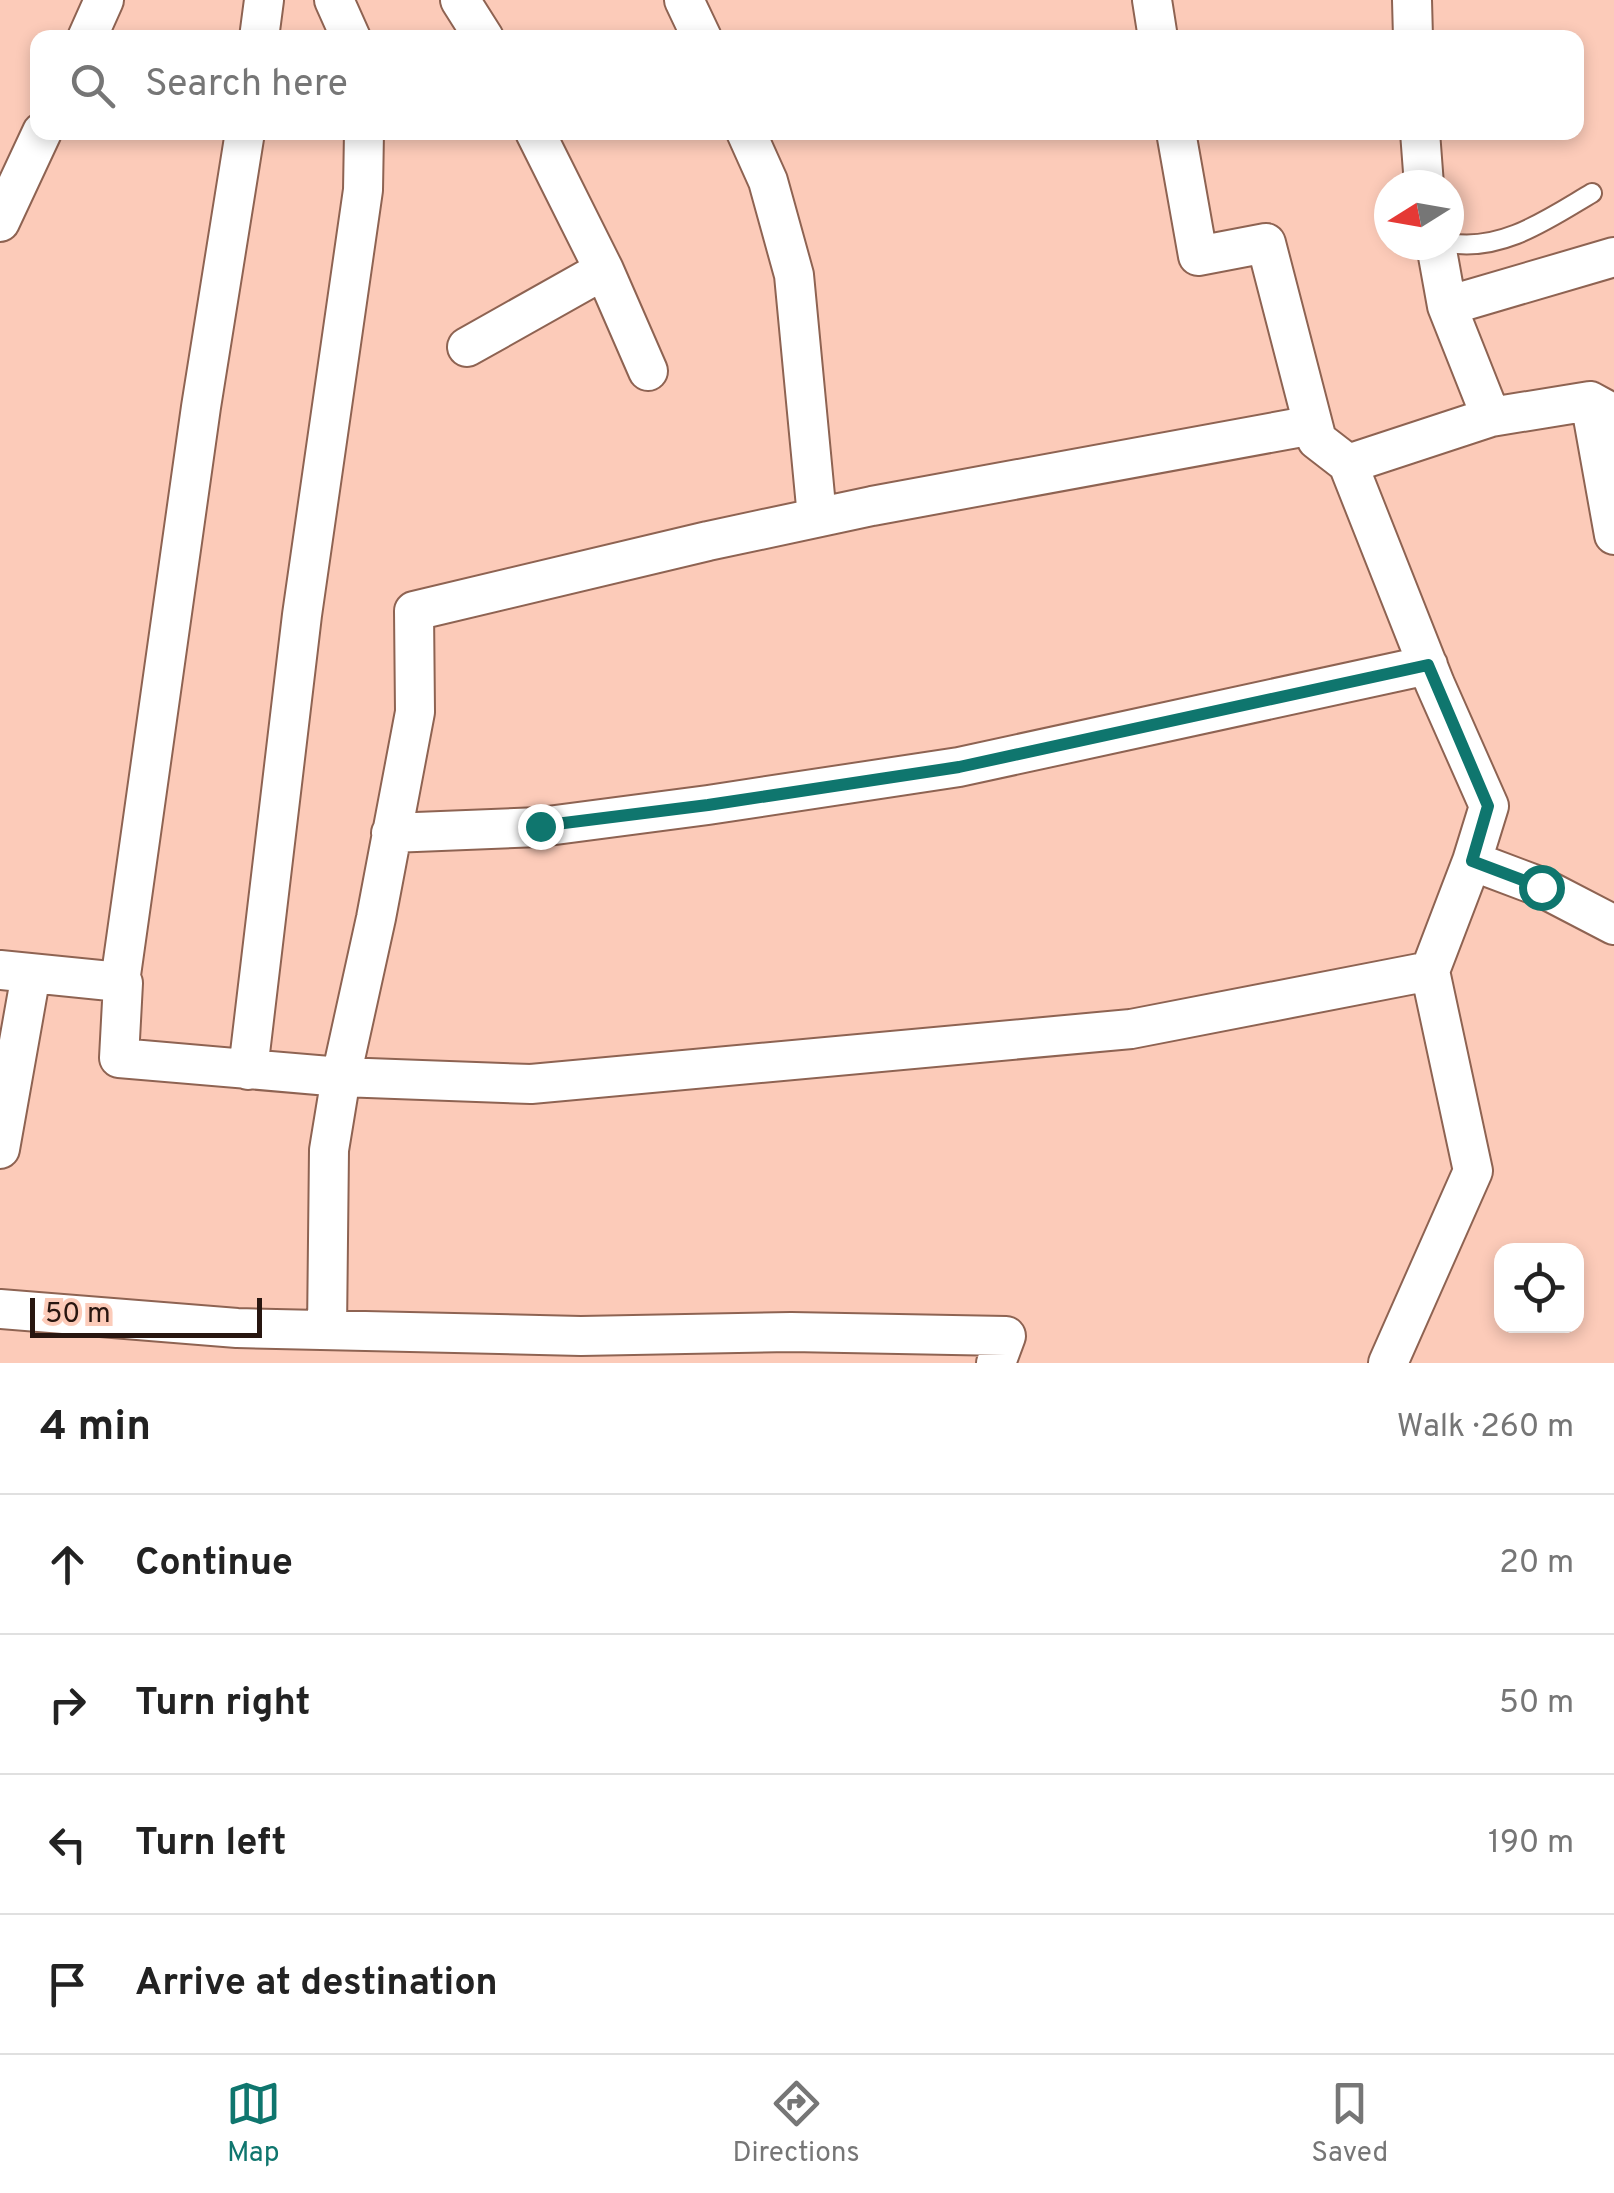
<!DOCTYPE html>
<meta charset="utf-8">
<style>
:root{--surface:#fff;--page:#f2f2f2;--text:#222;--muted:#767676;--line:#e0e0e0;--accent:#0f766e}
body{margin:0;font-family:Overpass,sans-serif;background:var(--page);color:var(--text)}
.controls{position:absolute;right:30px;bottom:30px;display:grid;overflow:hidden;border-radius:20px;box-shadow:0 5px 15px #0003}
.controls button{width:90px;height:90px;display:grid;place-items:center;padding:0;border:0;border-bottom:2px solid var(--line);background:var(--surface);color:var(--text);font:50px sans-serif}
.compass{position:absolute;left:1374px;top:170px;width:90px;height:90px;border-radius:50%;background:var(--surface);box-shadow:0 5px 15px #0003;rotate:259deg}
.scale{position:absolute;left:30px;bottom:25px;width:232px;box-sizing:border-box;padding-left:10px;border:5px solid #281610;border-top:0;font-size:28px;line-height:35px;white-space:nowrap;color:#281610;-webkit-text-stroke:8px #fccbb9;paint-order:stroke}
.stop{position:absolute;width:30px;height:30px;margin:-22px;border:8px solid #0f766e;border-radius:50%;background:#fff}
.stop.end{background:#0f766e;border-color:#fff;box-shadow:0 2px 10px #0008}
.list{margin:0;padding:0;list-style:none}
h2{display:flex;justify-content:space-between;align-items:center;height:130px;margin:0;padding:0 40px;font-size:42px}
h2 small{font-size:32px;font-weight:400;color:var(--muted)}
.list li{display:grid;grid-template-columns:65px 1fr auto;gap:30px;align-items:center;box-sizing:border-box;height:140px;padding:0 40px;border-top:2px solid var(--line)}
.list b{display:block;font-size:38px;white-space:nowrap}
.list em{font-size:32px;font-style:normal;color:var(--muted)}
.icon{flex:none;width:55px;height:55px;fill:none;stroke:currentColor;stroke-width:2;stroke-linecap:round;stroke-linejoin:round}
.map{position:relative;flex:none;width:1614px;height:1363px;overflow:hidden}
.search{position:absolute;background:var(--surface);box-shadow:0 5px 15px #0003;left:30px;right:30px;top:30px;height:110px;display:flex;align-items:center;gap:25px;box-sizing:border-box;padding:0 35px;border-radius:20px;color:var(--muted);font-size:38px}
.sheet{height:690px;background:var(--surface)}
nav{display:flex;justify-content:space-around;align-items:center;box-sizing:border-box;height:140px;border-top:2px solid var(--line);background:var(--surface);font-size:28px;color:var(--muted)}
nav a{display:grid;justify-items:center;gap:5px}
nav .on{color:var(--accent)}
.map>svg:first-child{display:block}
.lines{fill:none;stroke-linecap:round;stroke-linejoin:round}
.lane-casing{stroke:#8e6352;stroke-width:22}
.street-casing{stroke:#8e6352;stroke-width:42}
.lane{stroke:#fff;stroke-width:18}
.street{stroke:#fff;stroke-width:38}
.route{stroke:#0f766e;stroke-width:12}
</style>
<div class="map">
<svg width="1614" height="1363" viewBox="0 0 1614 1363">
<rect width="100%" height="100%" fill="#fccbb9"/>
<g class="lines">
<defs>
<path id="lane" d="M1449,243C1502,252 1548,219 1592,193"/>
<path id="street" d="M334,0L351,38
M460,0L484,38
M684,0L702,38
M1152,0L1158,38
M1412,0L1413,38
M87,38L104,0
M259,38L264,0
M245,132L201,407L120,982L123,983L119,1058L341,1077L531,1084L1131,1029L1430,971L1472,861L1489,806L1435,684L1348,464L1317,440L1266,243L1198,256L1176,132
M535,132L604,270L648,371
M746,132L768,181L794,275L817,517
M1420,132L1424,185
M0,222L42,132
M1436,245L1447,306L1491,417
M1447,306L1614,257
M467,347L604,270
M1614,414L1590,401L1614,535
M1348,464L1491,417L1590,401
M391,833L540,827L708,805L959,767L1428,665
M1472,861L1541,887L1614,925
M0,970L120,982
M248,1070L302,615L363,190L364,132
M0,1149L31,974
M0,1309L237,1328L581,1336L791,1332L1006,1336L996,1363
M327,1330L329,1150L341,1077L376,918L415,712L414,611L708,541L872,506L1313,425
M1388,1363L1473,1171L1430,971"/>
</defs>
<use href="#lane" class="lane-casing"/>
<use href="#street" class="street-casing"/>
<use href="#lane" class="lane"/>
<use href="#street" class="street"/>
</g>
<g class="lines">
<path class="route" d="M540,826L708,805L959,767L1428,665L1488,806L1472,861L1541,887"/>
</g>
</svg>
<div class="controls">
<button><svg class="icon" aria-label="locate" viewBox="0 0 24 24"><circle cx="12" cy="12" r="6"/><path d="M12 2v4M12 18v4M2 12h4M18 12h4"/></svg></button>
</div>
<svg class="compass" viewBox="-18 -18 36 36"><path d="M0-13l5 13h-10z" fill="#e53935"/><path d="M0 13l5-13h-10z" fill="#767676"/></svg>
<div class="scale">50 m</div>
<div class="stop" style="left:1541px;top:887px"></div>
<div class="stop end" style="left:540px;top:826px"></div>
<div class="search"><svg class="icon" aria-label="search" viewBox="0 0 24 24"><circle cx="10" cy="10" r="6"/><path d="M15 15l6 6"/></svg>Search here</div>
</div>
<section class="sheet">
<h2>4 min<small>Walk · 260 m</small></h2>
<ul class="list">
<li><svg class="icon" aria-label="ahead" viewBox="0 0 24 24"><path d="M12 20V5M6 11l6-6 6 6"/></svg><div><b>Continue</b></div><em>20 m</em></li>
<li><svg class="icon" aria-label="right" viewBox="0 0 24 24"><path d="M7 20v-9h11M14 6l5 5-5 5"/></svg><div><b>Turn right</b></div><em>50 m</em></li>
<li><svg class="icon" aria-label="left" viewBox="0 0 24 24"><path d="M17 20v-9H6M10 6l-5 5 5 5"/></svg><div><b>Turn left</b></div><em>190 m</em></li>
<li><svg class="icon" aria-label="arrive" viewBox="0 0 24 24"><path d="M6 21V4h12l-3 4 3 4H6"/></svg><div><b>Arrive at destination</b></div></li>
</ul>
</section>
<nav>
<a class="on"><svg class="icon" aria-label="map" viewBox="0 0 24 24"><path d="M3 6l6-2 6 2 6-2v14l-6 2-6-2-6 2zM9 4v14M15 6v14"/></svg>Map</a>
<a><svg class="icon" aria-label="directions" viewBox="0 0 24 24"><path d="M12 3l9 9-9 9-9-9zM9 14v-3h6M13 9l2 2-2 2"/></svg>Directions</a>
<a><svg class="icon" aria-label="saved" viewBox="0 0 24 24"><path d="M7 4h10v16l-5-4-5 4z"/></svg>Saved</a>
</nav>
